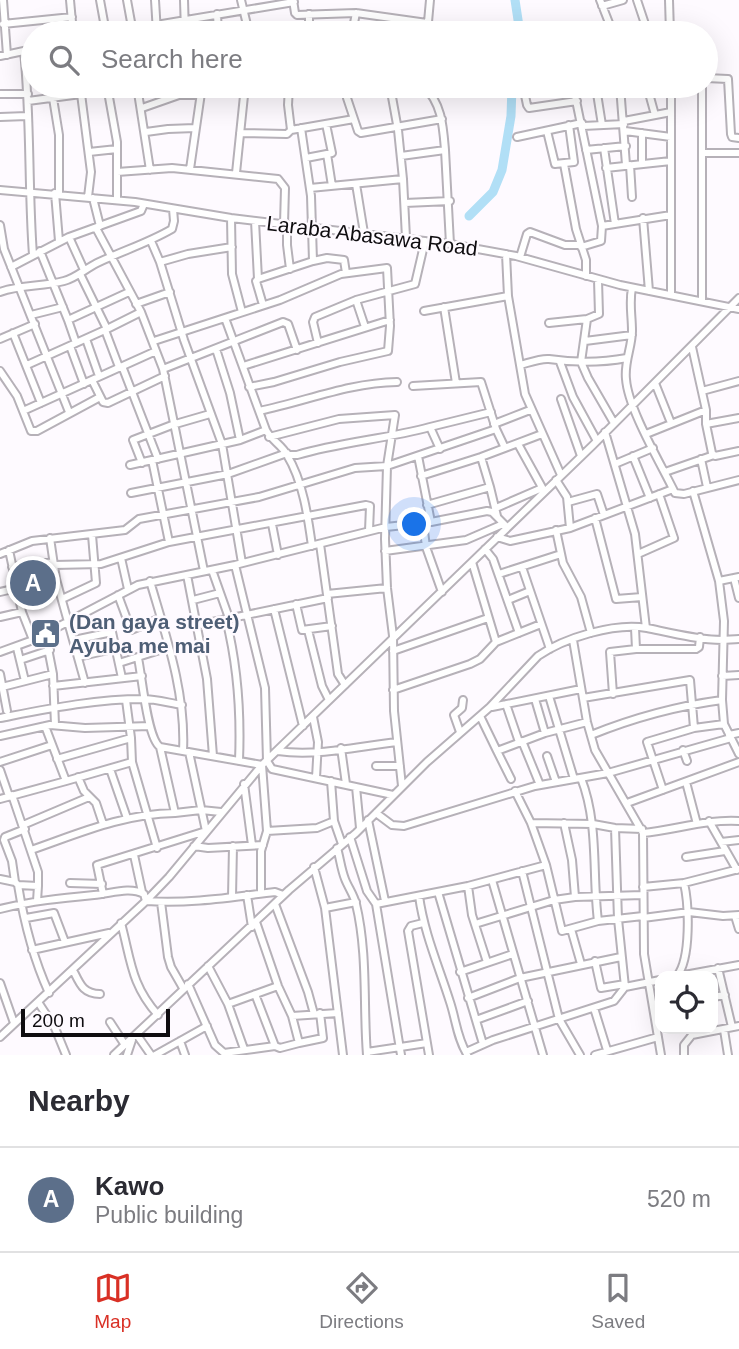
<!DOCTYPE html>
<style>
:root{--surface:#fff;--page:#f2f2f3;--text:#2b2b33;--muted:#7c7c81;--line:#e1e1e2;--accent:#d93025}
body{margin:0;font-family:Arial,sans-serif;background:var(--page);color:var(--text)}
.controls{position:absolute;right:21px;bottom:21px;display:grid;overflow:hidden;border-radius:14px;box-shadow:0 7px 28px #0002}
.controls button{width:63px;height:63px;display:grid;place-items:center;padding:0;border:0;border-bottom:2px solid var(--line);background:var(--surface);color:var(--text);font:35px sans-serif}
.scale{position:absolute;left:21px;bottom:18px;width:149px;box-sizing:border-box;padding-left:7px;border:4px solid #0f0d10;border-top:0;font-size:19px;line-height:24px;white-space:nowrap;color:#0f0d10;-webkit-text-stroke:5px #fefaff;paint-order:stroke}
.you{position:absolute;left:415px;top:525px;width:24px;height:24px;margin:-18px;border:5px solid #fff;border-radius:50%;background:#1a73e8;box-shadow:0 0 0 10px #1a73e833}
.badge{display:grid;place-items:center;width:46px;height:46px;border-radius:50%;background:var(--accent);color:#fff;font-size:23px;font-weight:700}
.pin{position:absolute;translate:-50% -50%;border:4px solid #fff;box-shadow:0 2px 7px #0006}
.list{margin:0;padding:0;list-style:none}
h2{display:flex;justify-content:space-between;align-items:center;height:91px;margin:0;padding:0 28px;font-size:30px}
h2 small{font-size:23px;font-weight:400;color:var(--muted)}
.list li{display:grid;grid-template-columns:46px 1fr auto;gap:21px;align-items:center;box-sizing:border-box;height:105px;padding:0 28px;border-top:2px solid var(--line)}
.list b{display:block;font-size:26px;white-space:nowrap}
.list p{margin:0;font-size:23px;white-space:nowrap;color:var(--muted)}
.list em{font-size:23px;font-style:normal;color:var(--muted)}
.icon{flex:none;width:38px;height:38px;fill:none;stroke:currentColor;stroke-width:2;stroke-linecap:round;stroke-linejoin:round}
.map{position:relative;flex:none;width:739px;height:1055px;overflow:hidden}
.search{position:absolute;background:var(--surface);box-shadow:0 7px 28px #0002;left:21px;right:21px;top:21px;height:77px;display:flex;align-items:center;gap:18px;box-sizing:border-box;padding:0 24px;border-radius:38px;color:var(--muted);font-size:26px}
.sheet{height:196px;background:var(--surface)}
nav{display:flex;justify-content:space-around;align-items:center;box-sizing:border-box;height:98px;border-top:2px solid var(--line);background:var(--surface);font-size:19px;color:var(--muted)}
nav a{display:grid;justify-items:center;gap:4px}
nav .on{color:var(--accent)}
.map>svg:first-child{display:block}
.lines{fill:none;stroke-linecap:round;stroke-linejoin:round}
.river{stroke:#b1dff6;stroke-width:9}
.minor-casing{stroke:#b6b1b8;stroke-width:10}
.minor{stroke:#fff;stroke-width:6}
.labels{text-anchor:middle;stroke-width:5;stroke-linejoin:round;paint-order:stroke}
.street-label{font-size:21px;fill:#0f0d10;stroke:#fefaff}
.service-label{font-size:21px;font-weight:bold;fill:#4e5e75;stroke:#fefaff;text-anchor:start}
</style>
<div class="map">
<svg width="739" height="1055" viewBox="0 0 739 1055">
<rect width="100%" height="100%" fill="#fefaff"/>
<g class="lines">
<path class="river" d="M515,0L520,33
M469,216L493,192L502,170L511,116L512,86"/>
<defs>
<path id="minor" d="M3,0L7,55
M70,0L73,33
M100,0L106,33
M127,0L133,33
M155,0L157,33
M184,0L185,33
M241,0L249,33
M293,0L295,13L297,15L356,13L427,23
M600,0L613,33
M637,0L648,33
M669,0L670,33
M602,6L623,0
M217,14L218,33
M3,24L72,17
M108,33L294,2
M309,33V14
M352,33L356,13
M427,33L430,0
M24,51C31,119 28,187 33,255
M0,56L33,49
M706,78L728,79L731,134L732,137L739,138
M51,86L59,135V194
M80,86L91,172L88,197
M107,86L117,142V200
M137,86L150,170
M289,86L288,105L291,130
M346,86L347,98L358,131L361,133L442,119
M390,86L398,130L403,179L406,238
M424,86C442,104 443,126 445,150
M523,86L527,105L529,108L577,101
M573,86L602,226L601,241L581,247
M620,86L626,165
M647,86L655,115
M671,86V295
M596,87L602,125
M108,90L125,86
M0,94H28
M28,101L81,94
M142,108L179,95H199
M0,117L27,116
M624,121L671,112
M583,126L624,124
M301,128L311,196L313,261
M547,131L555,164L574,162L569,125
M625,131L671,137
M146,132L168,129L195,128
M240,133L287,134L291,130L354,119
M642,133V164
M517,137L582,123
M604,148L615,224
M586,150L626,146
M89,152L117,149
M702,153H739
M327,154L332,186
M401,156L445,150L450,244
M306,158L332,153L326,124
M564,164L576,229L586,260V276
M630,165L632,197
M606,168L671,161
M190,169L202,86
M117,172L172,168L278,179L285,188L284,224
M236,173L245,86
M356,184L364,233
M310,188L403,179
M0,190L135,202L231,218L450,244L516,256L620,285L739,309
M55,193L59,241
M93,198L100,226
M405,203L450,201
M231,218L232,274L242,312
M643,218L649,291
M255,221L258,279
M0,225L4,249L69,412
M287,225V245L290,269
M602,226L671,215
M96,228L141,312L163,369L204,571
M69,237L84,270
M151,241L160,262L184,340L222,444L242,563
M40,251L68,320L129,292
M506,254L508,296L525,394L561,475
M520,257L527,234L530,232L565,245H580
M160,262L188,254L232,247
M11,267L69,237L141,211L144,204
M80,274L107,329
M598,280L599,314L587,319L581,362L588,378L614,423
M632,288C629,303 632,315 632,331C632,347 624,362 626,379C628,409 661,464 675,493L684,494L739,480
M0,292C21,284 42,287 64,281C76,278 85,269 97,263C122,251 148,243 172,229L174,221L173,209
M356,300L365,327
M702,301V86
M136,304L170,292
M263,305L256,281L258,279L313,261L327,258L344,260L346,273
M444,307L456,383
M424,311L508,296
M31,315L63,307
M225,318L266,430C271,440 282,445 287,455C303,481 308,517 312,546
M68,320L76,343
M549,323L587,319
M105,330L119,367
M13,333L41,403
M0,339L35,324
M86,339L99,376
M154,341L280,300L341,274L387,268L390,326L388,351L340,362L274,382L249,387
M585,341L632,335
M318,343L313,322L315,317L356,300L415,284L425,241
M70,346L84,384
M692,347L706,410V424L712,453L715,456L739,451
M216,349L230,393L240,440
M560,362L573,397L597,441
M27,365L107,329L141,312
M520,365C528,363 541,358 549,359C576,363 600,363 627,358
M122,366L158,459
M243,366L390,320
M163,369L283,322L288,324L297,350
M0,371L17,396L31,431H37L100,397
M92,380L103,402L108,403L165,376
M655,383L671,423
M702,391L739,381
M561,399L581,456
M23,411L156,351
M259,411C307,401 348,383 397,382
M494,424L530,410
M706,424L739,418
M430,427L491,412
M496,429L505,448
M605,432L635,534L646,628
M646,434L706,410
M269,437L339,419L395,415L387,466L385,539L387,588L393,636L394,711L402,786
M518,444L544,491
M287,455H297C341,442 386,439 430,427L440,449
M418,456L431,522
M633,456L650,498
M481,457L490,487
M701,459L707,487
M152,460L169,542
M142,463L133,440L172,425L210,414
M615,464L653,448
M130,465L240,440L266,430
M665,472L714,455
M421,476L481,457L542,434
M556,480L567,497L570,528
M693,491L719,581L724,621L722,700L724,724L739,754
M131,493L228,474L287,453
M568,502L597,494L604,515
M427,505L490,487L497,516
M496,508L542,488
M595,518L616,599L642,597
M423,523L426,547L442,592
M272,524L278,555
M556,530L563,563L581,597L591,633
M497,537L510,541L570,528L673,489
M50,538L56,579L85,683
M320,544L338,674L345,685
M485,549L493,559L519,633
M9,550L22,612L33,640
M385,551L466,540L503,524
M0,554L32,541L125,530L139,519L259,497L355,468L387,466L496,429L481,382L413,386
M638,554L674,538L659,494
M121,558L128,589
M472,562L496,642L541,624
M54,565L101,564L169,542L366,505L370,506L369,531
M235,565L265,688L267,761L272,769L393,795
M12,567L53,562
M522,567L550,649
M212,570L229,618
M499,574L561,554
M187,575L207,679L213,756
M734,578L739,598
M150,581C166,636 186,693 183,751
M719,581L739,577
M0,592L56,579
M327,594L387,588
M118,595L131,630L161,618
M62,599L96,583L92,535
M193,600L220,593
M508,600L530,591
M296,604L302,630L332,626
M274,609L303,726
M0,617L22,612
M226,619C238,667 241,712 239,761
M198,625L328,598
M635,628L636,649
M308,630L322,686L329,700
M45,633L53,674L55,725
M74,640L112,632L122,678
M573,640L587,722L595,750L643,833L644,954L661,1055
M17,648L25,681
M393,651L488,618
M0,652L33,640L138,585L235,565L386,527L431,522L487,511L492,512L507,527
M78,657L117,648
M138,658C142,676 147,738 160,747L175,813L201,810L221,812
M20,660L50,650
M119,663L169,647
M0,674L7,711
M722,676L739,675
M53,686L142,676
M2,687L53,674
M393,690L470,664L480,659L496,642
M613,694L610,652L636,649H696L699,647L700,637
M549,696L574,779
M583,698L690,680L694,728
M535,699L545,733
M126,700L131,738L132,762L157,848
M506,704L519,742
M492,707L581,689
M480,716L497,751L545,733L587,722
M313,717L318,742L316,778
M0,718C47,709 95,699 143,699C156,699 169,703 182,705
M460,732L454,715L462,708L463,700
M591,735C633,718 677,706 722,700
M729,735L739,733
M0,736L50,725L85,728L150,726
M522,741L540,785
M160,747L262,765L267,831L261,851V893
M341,748L346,784
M683,750L687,761
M278,751C316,757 359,746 397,742
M497,751L511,779
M547,756L556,782
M57,759L131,738
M0,762L52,745
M376,766H400
M110,769L127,818
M0,770L9,796
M78,777L84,791L96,803L103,824
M581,778C599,824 592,873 598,921
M66,781L132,762
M331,781L334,821L342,844
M686,782L697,824
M244,784L252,845
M356,787L360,828
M663,790L647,742L694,728L724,724
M515,791L531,823L546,865L562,931L598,921L643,916
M12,795L38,872V886
M0,799L66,781L45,726
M627,803L739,762
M376,813L392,825L404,826L535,786L608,773L731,738
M368,820L385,901
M709,821L737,870
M531,823L593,824L615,828L642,829
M564,823L572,860L575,897
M23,825L89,797
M615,828L618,919L625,987
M267,831L317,828L334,821
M643,833C675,830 706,819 739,821
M350,837L367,891L376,904L401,1055
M721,842L739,840
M194,846L208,848L263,845
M337,848C340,858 341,869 345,879C348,887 354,895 356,904C368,954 363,1005 367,1055
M31,850C80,833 122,814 175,813
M134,855L142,892
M686,857L725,851
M314,867L325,908L343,1055
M522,871L559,1019L580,1055
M0,879L15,882L18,885L38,886L37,901
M492,880L543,1055
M15,882L12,861L4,840L5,837L25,829
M70,883L102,884
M18,885C24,922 33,958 49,993
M468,886L472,915L487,962
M643,887L684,883
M438,892L483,1044
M103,894L97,865L206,831L189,752
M247,895L252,927
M419,896C424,933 439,967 450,1002C456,1020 457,1038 467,1054
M232,897L233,846
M161,902L168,957L171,967L183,988
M275,904L308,992L314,1014
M376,904L468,886L546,865
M325,908L356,902
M0,909C32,901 62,898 94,895C110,894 129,886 144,894L146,901C190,904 232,897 275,892L283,895
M735,916L739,929
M26,918L54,913L65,942
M643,918L689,912L723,916L739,915
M256,922L278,986L292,1016L299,1043L323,1038L320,1013
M121,923C131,960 131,985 158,1015
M423,923L411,926L408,931L429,1055
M475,924L554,900L575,897L643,895
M571,929L581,964
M32,950L109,933
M595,961L601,988L625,984
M208,966L228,1004L244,1049
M718,968L732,1027
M73,970C80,984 83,994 100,994
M460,972L513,954
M677,976C691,959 689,905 684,883L739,869
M679,976L739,965
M0,983L14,1023
M188,984L215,1045L224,1053L275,1046L280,1048L299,1043
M255,994L275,1046
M713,997L725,995
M468,998L520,978L621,957
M38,1002L55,1028L66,1055
M228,1004L278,986
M594,1008L607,1050
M292,1016L338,1013
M476,1020L528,1001
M110,1022L125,1045
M724,1030L728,1055
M137,1035L151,1055
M0,1037L146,901L169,877L262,765L593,445L739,298
M180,1041L185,1055
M367,1052L427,1043
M466,1052L493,1040L614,1001L625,987L660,980
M114,1055L289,890L356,833L427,762L490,707L538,656C564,638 615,622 647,628C671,633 698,640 723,640C728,640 733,639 739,639
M127,1055L132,1040
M155,1055L207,1026
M595,1055L658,1037
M684,1055V1045L692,1035L739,1026"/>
</defs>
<use href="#minor" class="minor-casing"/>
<use href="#minor" class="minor"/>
</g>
<defs>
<symbol id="civic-square" viewBox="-11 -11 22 22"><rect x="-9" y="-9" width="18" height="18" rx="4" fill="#5c6f8a" stroke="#fefaff"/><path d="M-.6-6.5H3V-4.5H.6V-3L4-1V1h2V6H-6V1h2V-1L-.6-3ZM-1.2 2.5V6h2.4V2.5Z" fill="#fff"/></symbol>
</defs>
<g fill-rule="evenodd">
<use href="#civic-square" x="28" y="616" width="35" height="35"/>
</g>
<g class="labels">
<g class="street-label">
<text transform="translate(372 236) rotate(7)" y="7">Laraba Abasawa Road</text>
</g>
<g class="service-label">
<text x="69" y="629">(Dan gaya street)<tspan x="69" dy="24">Ayuba me mai</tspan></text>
</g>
</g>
</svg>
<div class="controls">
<button><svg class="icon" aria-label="locate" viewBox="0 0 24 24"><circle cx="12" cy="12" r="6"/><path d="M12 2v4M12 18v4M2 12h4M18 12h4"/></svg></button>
</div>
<div class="scale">200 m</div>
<div class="you"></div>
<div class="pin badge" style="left:33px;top:583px;background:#5c6f8a">A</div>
<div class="search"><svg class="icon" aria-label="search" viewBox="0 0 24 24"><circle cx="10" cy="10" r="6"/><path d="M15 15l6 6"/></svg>Search here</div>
</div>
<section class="sheet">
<h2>Nearby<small></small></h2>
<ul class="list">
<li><span class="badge" style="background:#5c6f8a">A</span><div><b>Kawo</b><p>Public building</p></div><em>520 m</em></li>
</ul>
</section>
<nav>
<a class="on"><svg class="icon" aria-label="map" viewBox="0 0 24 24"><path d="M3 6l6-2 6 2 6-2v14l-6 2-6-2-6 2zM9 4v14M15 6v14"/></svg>Map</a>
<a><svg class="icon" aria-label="directions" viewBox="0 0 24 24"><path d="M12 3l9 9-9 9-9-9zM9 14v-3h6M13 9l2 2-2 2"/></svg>Directions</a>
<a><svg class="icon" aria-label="saved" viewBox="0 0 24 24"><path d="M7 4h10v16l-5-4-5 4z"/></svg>Saved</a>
</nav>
